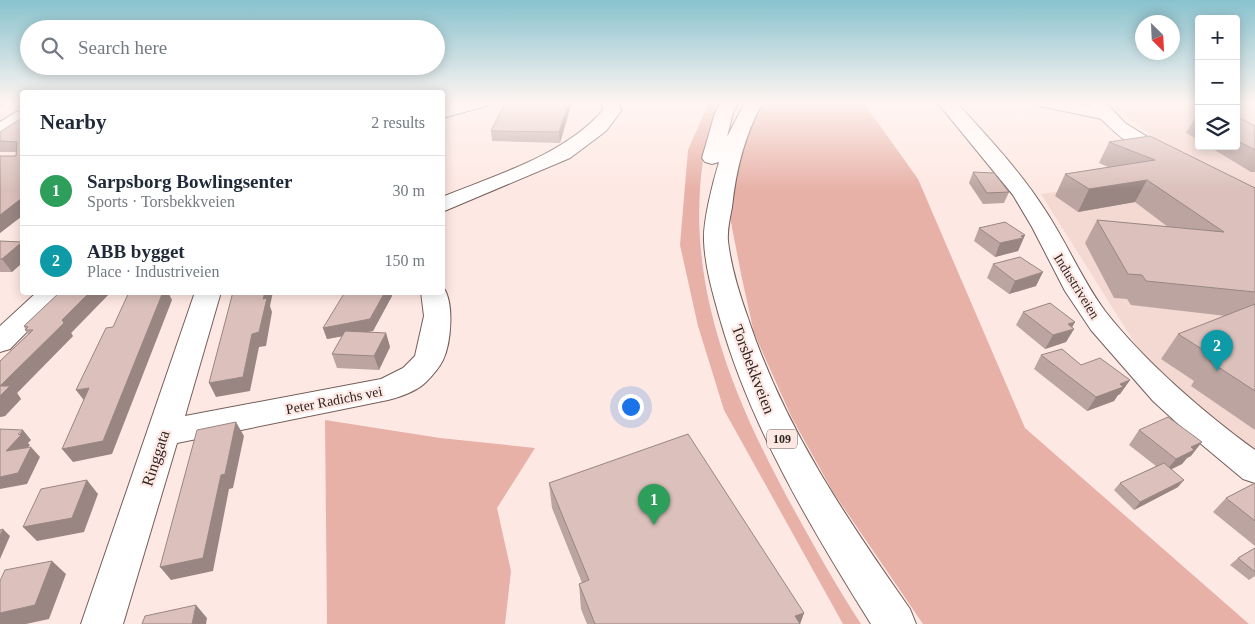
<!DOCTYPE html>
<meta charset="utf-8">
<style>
:root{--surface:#fff;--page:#f2f2f3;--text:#1f2937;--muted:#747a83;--line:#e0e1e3;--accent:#176635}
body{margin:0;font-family:Georgia,serif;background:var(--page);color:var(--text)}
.controls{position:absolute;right:15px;top:15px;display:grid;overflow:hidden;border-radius:5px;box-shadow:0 2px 12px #0003}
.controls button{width:45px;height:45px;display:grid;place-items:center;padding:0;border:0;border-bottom:1px solid var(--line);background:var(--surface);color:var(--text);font:25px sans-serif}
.compass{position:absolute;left:1135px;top:15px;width:45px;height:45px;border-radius:50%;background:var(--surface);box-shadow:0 2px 12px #0003;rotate:156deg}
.you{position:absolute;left:630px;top:406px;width:18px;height:18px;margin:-12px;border:4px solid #fff;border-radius:50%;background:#1a73e8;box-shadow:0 0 0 8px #1a73e833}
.badge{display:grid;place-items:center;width:32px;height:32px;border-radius:50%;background:var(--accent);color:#fff;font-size:16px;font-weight:700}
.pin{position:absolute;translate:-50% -41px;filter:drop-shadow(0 1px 2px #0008)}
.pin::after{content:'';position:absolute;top:26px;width:18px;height:15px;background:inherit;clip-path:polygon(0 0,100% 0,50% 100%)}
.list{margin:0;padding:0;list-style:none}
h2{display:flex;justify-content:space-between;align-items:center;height:65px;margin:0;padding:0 20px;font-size:21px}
h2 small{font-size:16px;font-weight:400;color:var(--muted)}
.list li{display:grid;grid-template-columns:32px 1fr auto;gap:15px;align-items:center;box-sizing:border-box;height:70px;padding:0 20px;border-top:1px solid var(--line)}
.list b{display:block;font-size:19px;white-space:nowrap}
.list p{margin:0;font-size:16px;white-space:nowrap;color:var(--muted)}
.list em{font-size:16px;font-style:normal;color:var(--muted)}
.icon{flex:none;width:28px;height:28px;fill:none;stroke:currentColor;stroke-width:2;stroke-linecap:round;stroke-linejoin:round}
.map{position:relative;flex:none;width:1255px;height:624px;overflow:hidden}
.search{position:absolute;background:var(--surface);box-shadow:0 2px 12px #0003;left:20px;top:20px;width:425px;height:55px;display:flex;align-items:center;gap:12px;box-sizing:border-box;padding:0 18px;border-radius:28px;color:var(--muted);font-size:19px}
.panel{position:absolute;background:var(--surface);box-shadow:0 2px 12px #0003;left:20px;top:90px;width:425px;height:205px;border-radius:5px}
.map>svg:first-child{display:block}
.built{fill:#f4d8d2}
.green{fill:#e7b1a7}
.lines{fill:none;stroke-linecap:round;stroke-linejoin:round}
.street-casing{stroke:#755e59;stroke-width:2}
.secondary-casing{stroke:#755e59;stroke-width:2}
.primary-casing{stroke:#755e59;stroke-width:2}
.street{fill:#fff;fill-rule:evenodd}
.secondary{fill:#fff;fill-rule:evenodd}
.primary{fill:#fff;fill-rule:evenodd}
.wall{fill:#bca5a1}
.shaded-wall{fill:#998683}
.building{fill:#dbc0bb;stroke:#998683}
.labels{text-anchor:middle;stroke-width:4.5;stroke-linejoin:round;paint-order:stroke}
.shield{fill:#fee8e3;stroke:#6c5f5c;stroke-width:1}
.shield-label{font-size:12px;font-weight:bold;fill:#2e2422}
.street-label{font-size:14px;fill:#2e2422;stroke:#fee8e3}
.near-street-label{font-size:16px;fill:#2e2422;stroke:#fee8e3}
</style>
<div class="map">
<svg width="1255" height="624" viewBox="0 0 1255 624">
<rect width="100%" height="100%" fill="#fee8e3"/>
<path class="built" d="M1090,102H1199V146H1236V102H1255V469L1168,396L1041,194L1213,171L1154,137L1116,108Z"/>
<path class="green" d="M709,102H724C708,127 702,160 700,189C692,306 742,416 798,517C818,553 838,589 861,624H843L724,410L698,326L680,245L688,150Z
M761,102H863L918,179L1025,428L1249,624H923L833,492L792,418L754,333L741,274L730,217L736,162Z
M325,420L440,438L535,448L497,508L511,571L505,624H327Z"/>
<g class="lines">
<defs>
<path id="street" d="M460,102H490L487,106L442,118V107Z
M601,102H619L621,111L606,131L570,158L442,212V197C496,175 565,155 603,110Z
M937,102H956C988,137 1020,171 1045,210C1067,243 1082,280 1105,311C1144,361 1204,413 1255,450V483L1243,479L1188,433L1153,401L1091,330L1065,291L1032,227L1013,195Z
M1037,102H1069L1108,110L1111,114L1108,118L1102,119L1040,106Z
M22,111V124L7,134L0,136V122L16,112Z
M442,286C455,300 451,344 443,360C439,368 432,376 426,382C417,391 400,397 388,400L177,443L123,624H81L195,292H221L185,416L381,379L403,368L415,356L424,316L421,292H442Z"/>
<path id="secondary" d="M1087,102H1105L1125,123L1175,154L1178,158L1175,162C1151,168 1100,122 1087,102Z
M37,292H66L10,349L0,352V326Z"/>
<path id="primary" d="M721,102H739L733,113L727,137L745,102H763C744,136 736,170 732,207C730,218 727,230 728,241C731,267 739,293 748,318C783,425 846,518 910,609L916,624H871C811,528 751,428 720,319C713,294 705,267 704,241C703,221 713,182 719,162L712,164L705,162L702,158L715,113Z"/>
</defs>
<use href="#street" class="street-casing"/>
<use href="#secondary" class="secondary-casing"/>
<use href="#primary" class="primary-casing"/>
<use href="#street" class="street"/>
<use href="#secondary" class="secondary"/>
<use href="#primary" class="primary"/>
</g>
<path class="wall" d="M572,102L560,143L492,141L491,131L549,105Z
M1196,116H1199V140L1186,133Z
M1236,116L1255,126V172H1251L1208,146H1236Z
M22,118V216L0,233L16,156V152H0V132Z
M1109,142L1255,188V430L1191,386L1194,381L1161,359L1178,334L1226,316L1131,305L1127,299L1114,298L1085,243L1097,220L1168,227L1135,202L1078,212L1055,196L1065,174L1108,167L1099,163Z
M973,172L1009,192L1004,203L983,204L969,183Z
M979,228L1025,235L1018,251L995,257L974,241Z
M0,241L22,242V263L12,272H0Z
M993,264L1036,286L1009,294L987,278Z
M60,292H111L71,333L73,336L17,393L21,399L5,416L0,417V361L28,334L25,330V329L24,326Z
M392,296L373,331L366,332L386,333L390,347L379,370L337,368L332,354L342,336L327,339L323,328Z
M1023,312L1075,322L1072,327L1074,329L1066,342L1045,349L1016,325Z
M1041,355L1081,365L1130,380L1120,394L1118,395L1114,401L1087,411L1034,369Z
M1139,430L1191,456L1187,458L1182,464L1171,469L1178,487L1134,510L1114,490L1120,483L1156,466L1129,445Z
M549,483L804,613L800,624H587L581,609L579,584L582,583L552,508Z
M1255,483V546L1213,512L1226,498Z
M1255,548V576L1249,580L1230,565L1238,558Z"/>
<path class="shaded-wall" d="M0,102H11L0,108Z
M569,102H572L560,143L559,132Z
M1147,180L1135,202L1078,212L1089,189Z
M22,198V216L0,233V215Z
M1025,235L1018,251L995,257L1000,243Z
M22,242V263L12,272L2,259Z
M1043,272L1036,286L1009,294L1015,281Z
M90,292H111L71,333L73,336L17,393L21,399L5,416L0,417V386L62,320Z
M163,292H168L172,300L112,454L73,462L62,449Z
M265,292H273L270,306L272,312L266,346L259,347L250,391L216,397L209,383L252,334L263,299Z
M385,292H391L392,296L373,331L327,339L323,328Z
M1075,322L1071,329H1074L1066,342L1045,349L1053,335L1068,324Z
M386,333L390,347L379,370L374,356Z
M1130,380L1120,394L1118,395L1114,401L1087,411L1096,397L1120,384Z
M89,388L86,403L76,390Z
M236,422L244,436L233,488L229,489L213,571L171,580L160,567Z
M23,430L31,440L28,443L30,445L16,462L6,451Z
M1202,442L1191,456L1187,458L1182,464L1164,473L1176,459L1191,447Z
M31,447L40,457L27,484L0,489V477Z
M87,480L98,494L84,532L37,541L23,527Z
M1184,480L1178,487L1134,510L1140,502Z
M3,529L10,536L0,559V536Z
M52,561L66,574L49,619L26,624H0V613Z
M196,605L207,618L206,624H192Z
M804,613L800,624L795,616Z"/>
<path class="building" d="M550,102H569L559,132L491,131L505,103L549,105Z
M1236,116L1255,126V150L1236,140Z
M22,118V198L0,215V156H16L17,142L0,141V132Z
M1150,136L1255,188V292L1146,281L1142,275L1128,274L1097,220L1224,232L1147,180L1089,189L1065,174L1155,160L1109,142Z
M973,172L994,173L1009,192L987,193Z
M1005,222L1025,235L1021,236L1023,238L1000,243L979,228Z
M0,241L22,242L2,259H0Z
M1020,257L1043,272L1015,281L993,264Z
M60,292H90L62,320L64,323L0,386H10L0,396V361L33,330H25L28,327L24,326Z
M129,292H163L103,441L62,449L89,388L76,390L106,328L113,327Z
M233,292H265L263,299L267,298L259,332L252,334L243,377L209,383Z
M345,292H385L370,319L323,328Z
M1050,303L1075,322L1068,324L1074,329L1053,335L1023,312Z
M1255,304V391L1209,361L1216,358L1178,334Z
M345,331L386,333L374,356L332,354Z
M1062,349L1081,365L1100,358L1130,380L1120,384L1123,387L1096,397L1041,355Z
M1168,417L1202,442L1191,447L1194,450L1176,459L1139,430Z
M236,422L225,474L221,475L203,558L160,567L197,430Z
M0,429L23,430L18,434L21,435L6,451L31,447L18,473L0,477Z
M688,434L804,613L795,616L800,624H595L579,584L589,580L549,483Z
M1164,463L1184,480L1140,502L1120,483Z
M87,480L72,518L23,527L41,489Z
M1255,483V521L1226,498Z
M3,529L0,536V530Z
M1255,548V572L1238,558Z
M52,561L35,605L0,613V581L5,570Z
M196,605L192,624H142L145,616Z"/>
<linearGradient id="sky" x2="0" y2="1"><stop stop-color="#88c2ce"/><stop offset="0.54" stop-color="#fff5f2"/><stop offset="1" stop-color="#fff5f2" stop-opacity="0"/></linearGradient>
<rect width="1255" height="190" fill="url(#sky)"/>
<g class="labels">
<rect class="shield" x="767" y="429.5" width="30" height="19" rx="4"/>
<g class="shield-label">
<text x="782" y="443">109</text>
</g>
<g class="street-label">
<text transform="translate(1077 286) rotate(58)" y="5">Industriveien</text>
<text transform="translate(334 400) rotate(-11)" y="5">Peter Radichs vei</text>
</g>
<g class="near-street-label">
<text transform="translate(754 369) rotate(69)" y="6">Torsbekkveien</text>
<text transform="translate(155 458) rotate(-72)" y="6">Ringgata</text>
</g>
</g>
</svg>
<div class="controls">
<button>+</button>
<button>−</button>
<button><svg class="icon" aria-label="layers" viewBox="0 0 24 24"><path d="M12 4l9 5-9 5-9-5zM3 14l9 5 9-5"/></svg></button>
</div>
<svg class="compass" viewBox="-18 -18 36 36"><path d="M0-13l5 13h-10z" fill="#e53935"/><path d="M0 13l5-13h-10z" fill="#747a83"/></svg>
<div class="you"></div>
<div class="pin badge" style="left:654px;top:525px;background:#2e9e5b">1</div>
<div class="pin badge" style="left:1217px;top:371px;background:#0f9aa8">2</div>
<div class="search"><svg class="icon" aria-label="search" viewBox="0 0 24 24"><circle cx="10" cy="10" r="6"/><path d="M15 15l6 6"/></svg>Search here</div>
<section class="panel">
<h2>Nearby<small>2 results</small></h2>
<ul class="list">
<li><span class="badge" style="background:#2e9e5b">1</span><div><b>Sarpsborg Bowlingsenter</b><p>Sports · Torsbekkveien</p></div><em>30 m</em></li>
<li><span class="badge" style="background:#0f9aa8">2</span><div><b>ABB bygget</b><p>Place · Industriveien</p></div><em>150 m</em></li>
</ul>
</section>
</div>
